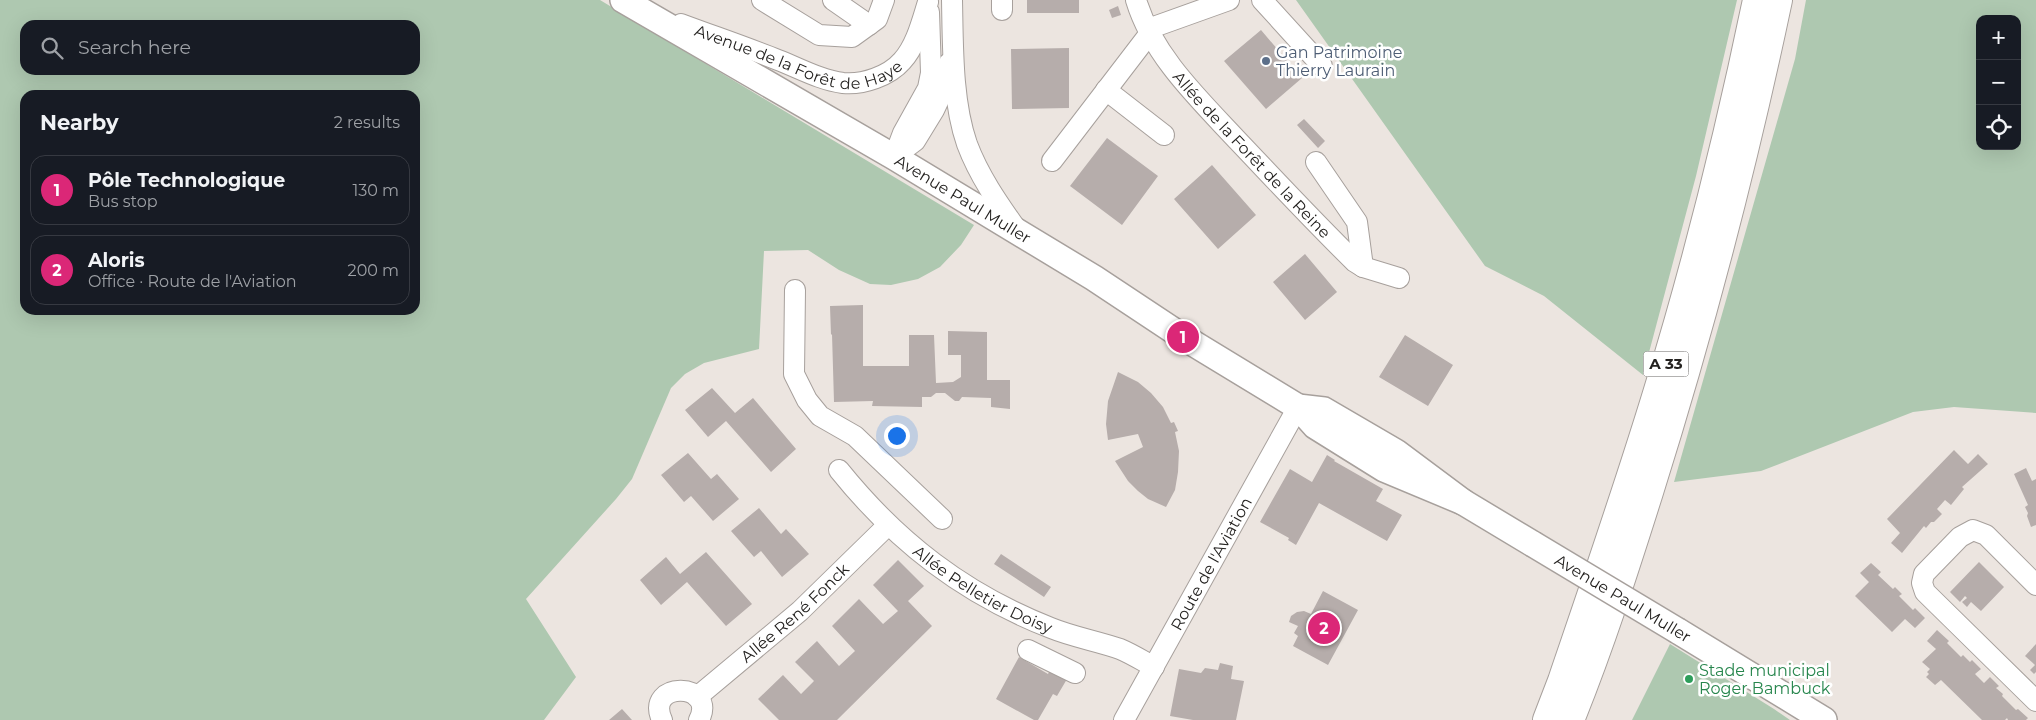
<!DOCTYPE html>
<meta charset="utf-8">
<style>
:root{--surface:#171b24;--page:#242831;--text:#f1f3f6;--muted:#9ea1a6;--line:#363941;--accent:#db2777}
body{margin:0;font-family:Montserrat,sans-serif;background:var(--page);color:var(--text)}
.controls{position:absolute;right:15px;top:15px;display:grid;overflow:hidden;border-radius:10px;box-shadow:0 5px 20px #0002}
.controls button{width:45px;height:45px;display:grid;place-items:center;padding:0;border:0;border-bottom:1px solid var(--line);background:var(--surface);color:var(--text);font:25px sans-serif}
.you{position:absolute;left:896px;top:435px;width:18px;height:18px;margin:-12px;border:4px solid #fff;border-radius:50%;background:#1a73e8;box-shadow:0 0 0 8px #1a73e833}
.badge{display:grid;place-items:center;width:32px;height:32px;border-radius:50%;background:var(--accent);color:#fff;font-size:16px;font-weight:700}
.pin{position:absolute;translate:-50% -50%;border:2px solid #fff;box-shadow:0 1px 5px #0006}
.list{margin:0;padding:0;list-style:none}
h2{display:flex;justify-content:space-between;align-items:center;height:65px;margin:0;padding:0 20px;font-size:21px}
h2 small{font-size:16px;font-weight:400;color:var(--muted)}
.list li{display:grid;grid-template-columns:32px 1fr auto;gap:15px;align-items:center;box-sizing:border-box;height:70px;margin:0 10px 10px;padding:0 10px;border:1px solid var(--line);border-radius:15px}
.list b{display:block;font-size:19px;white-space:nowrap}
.list p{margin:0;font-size:16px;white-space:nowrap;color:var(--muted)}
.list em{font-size:16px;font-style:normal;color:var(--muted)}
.icon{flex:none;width:28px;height:28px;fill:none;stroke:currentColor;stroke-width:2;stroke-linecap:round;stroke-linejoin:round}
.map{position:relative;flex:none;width:2036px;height:720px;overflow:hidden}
.search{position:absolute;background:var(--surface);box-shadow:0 5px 20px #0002;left:20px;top:20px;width:400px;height:55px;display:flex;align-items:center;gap:12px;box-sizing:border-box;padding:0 18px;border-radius:15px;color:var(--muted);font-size:19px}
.panel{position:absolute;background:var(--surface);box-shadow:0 5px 20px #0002;left:20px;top:90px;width:400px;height:225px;border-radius:15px}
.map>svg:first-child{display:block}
.green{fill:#aec8b0;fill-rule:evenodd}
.building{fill:#b6adab}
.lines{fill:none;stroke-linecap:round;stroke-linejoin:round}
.minor-casing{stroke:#a7a09c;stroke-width:22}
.major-casing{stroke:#a7a09c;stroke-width:28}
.highway-casing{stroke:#a7a09c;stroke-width:30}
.minor{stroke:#fff;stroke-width:20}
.major{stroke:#fff;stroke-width:25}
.highway{stroke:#fff;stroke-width:28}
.major-bridge-casing{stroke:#a7a09c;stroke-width:28;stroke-linecap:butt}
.major-bridge{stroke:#fff;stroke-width:25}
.service-dot{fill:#5c6f8a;stroke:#fff;stroke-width:2}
.leisure-dot{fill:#2e9e5b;stroke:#fff;stroke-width:2}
.labels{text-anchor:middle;stroke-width:5;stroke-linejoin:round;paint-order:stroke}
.shield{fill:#fff;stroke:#666463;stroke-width:1}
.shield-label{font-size:15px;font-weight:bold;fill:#242220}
.street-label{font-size:16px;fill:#242220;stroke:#fff}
.service-label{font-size:16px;fill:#4e5e75;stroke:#fff;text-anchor:start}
.leisure-label{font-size:16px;fill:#27864d;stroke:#fff;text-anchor:start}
</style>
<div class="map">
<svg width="2036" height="720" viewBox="0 0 2036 720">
<rect width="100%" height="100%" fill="#ece5e0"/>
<path class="green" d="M0,0H600L974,225L961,245L940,267L918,279L891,285L870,284L839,270L808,250L764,251L759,349L704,363L685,374L671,388L632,479L616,499L526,599L576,677L544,720H0ZM25,25H415V70H25ZM25,95H415V310H25Z
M1296,0H1737L1696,176L1643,375L1544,296L1485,266Z
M1806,0H2036V413L1954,407L1913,412L1761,471L1674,482L1795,59ZM1980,19H2017V146H1980Z
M1670,644L1774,709L1790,720H1632Z"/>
<path class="building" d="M1027,0H1079V13H1027Z
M1118,6L1121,15L1112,18L1109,10Z
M1261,30L1302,78L1266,109L1224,61Z
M1069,48V108L1012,109L1011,49Z
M1304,119L1325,141L1318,148L1297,125Z
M1107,138L1158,176L1122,225L1070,186Z
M1212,165L1256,215L1218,249L1174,199Z
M1305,254L1337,292L1305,320L1273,282Z
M863,305V366H909V335H934L936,383L953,382L961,377V355H948V331L987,332V380H1010V409L991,407V398L962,397L959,401H955L945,393H936L931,397H922V407L872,406L873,401L834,402L832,334L831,335L830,306Z
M1405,335L1453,365L1428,406L1379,377Z
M1118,372L1138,382L1151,393L1163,407L1171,423L1174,422L1178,431L1175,432L1179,451L1178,472L1175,490L1166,507L1148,499L1138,491L1128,481L1115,461L1143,447L1138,434L1108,440L1106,424L1108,401Z
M712,388L735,413L753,398L796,449L771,472L726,421L708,437L685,410Z
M1954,450L1968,464L1978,454L1988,464L1962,487L1964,489L1951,505L1945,500L1937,509L1942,514L1934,522H1931L1926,528L1924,526L1902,553L1891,543L1900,533L1887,519Z
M688,453L711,479L717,474L739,499L713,521L691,496L684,502L661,475Z
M1327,455L1335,460L1334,461L1383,489L1376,501L1402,515L1387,541L1319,503L1296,545L1288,540L1289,538L1260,522L1290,469L1312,482Z
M2026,468L2032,481L2036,479V525L2031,527L2027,516L2028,513L2025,507L2028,505L2014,474Z
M759,508L781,534L786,529L809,554L782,577L761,551L754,557L731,531Z
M706,552L752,604L726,626L687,582L661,605L640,580L666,557L680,574Z
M1001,554L1051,587L1044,597L994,564Z
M898,560L924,586L908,601L932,626L837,720H779L758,699L783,675L801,694L814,681L795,662L817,641L839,666L855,651L832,626L859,599L883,624L898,611L873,585Z
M1979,562L2004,587L1981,611L1971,602L1967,607L1962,602L1967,598L1965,596L1960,602L1950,592Z
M1871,563L1881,572L1878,575L1893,589L1895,587L1902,594L1899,596L1913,610L1915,608L1925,618L1915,628L1905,619L1892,632L1855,596L1869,582L1860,573Z
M1323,591L1358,610L1328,665L1293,646L1298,636L1294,633L1298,626L1289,622L1291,616L1297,612L1304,611L1311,614Z
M1937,630L1949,641L1947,643L1961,657L1963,655L1970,662L1972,660L1981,669L1975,674L1984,683L1990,677L1999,686L1996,688L2003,694L2002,696L2016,710L2018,709L2028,718L2026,720H2008L2007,718L2005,720H1982L1941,680L1935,685L1926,677L1929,674L1927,672L1930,669L1922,662L1936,649L1927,641Z
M2036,644V672L2034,674L2030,670L2035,665L2025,656Z
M1019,657L1048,674L1050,670L1067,679L1057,696L1053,694L1038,720H1034L996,699Z
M1220,663L1233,666L1231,679L1244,681L1236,720H1193L1170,716L1179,669L1201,673L1205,668L1218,670Z
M622,709L632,720H609Z"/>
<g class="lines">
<defs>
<g id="minor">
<path d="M762,0L819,35L852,37L877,19L884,0"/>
<path d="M833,0L869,25"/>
<path d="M952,0C953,46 952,101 967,144C979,176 998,203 1017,230"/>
<path id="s1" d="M1136,0C1153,56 1199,99 1238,141C1277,182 1315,223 1355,262L1363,267L1399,278"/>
<path d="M1262,0L1322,66"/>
<path d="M1002,10V0"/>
<path id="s2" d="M681,24C713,36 746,47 778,60C799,68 820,80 843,83C863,85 889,76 902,61C916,46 922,21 928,2"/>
<path d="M1148,29L1229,0"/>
<path d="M1106,90L1164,135"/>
<path d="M895,156L915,141L934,110L942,93L949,63"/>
<path d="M894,157L903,133L928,88L931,73L929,12"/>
<path d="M1052,161L1150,33"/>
<path d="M1316,162L1357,222L1363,267"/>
<path d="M795,290L794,374L807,400L820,416L855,436L942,519"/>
<path id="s3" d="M839,470C897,542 964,594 1051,628C1073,637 1097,641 1120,649C1132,654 1143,661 1154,667"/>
<path d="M2036,585L1986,535L1973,530L1960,537L1924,574L1922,583L1925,592L2036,701"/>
<path d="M1028,650L1075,673"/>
<path id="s4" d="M697,697L800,611L888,525"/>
<path d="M662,720C644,680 718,682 699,720"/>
<path id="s5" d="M1124,720L1298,407"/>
</g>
<g id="major">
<path id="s6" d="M623,0L894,157L1094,278L1183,337L1298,407L1315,426L1384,469L1463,502"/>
<path d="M1298,407L1324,410L1396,452L1463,502L1533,544"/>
<path d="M1678,631L1824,720"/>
</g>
<path id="highway" d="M1547,720L1562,681C1595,584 1629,486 1659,387C1698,260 1730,130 1757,0
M1570,720C1600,646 1625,568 1649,492C1700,330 1743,166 1778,0"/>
</defs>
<use href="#minor" class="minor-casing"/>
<use href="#major" class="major-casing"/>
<use href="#highway" class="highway-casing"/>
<use href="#minor" class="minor"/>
<use href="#major" class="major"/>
<use href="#highway" class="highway"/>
<defs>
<path id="major-bridge" d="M1533,544L1678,631"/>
</defs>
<use href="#major-bridge" class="major-bridge-casing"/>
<use href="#major-bridge" class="major-bridge"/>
</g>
<circle class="service-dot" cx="1266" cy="61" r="5"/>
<circle class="leisure-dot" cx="1689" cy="679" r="5"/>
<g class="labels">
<rect class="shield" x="1643.5" y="351.5" width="45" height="25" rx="4"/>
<g class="shield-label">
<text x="1666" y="369">A 33</text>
</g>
<g class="street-label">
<text dy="6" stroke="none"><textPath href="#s2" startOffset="125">Avenue de la Forêt de Haye</textPath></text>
<text dy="6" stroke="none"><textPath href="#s1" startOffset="195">Allée de la Forêt de la Reine</textPath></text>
<text dy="6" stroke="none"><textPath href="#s6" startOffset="394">Avenue Paul Muller</textPath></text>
<text dy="6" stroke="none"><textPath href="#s5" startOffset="179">Route de l'Aviation</textPath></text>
<text dy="6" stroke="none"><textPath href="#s3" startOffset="189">Allée Pelletier Doisy</textPath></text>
<text transform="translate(1623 598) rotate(31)" y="6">Avenue Paul Muller</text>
<text dy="6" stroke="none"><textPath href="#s4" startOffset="129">Allée René Fonck</textPath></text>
</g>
<g class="service-label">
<text x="1276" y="58">Gan Patrimoine<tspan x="1276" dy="18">Thierry Laurain</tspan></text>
</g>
<g class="leisure-label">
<text x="1699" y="676">Stade municipal<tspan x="1699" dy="18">Roger Bambuck</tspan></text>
</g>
</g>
</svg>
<div class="controls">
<button>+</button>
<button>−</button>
<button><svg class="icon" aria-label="locate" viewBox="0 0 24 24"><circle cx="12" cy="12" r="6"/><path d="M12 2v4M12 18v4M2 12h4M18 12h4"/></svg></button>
</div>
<div class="you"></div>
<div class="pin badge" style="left:1183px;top:337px">1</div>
<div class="pin badge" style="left:1324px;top:628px">2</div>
<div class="search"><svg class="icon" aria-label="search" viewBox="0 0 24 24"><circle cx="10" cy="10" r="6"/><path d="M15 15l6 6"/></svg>Search here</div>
<section class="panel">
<h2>Nearby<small>2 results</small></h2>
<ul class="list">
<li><span class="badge">1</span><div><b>Pôle Technologique</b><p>Bus stop</p></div><em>130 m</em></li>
<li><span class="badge">2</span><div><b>Aloris</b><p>Office · Route de l'Aviation</p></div><em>200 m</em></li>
</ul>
</section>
</div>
